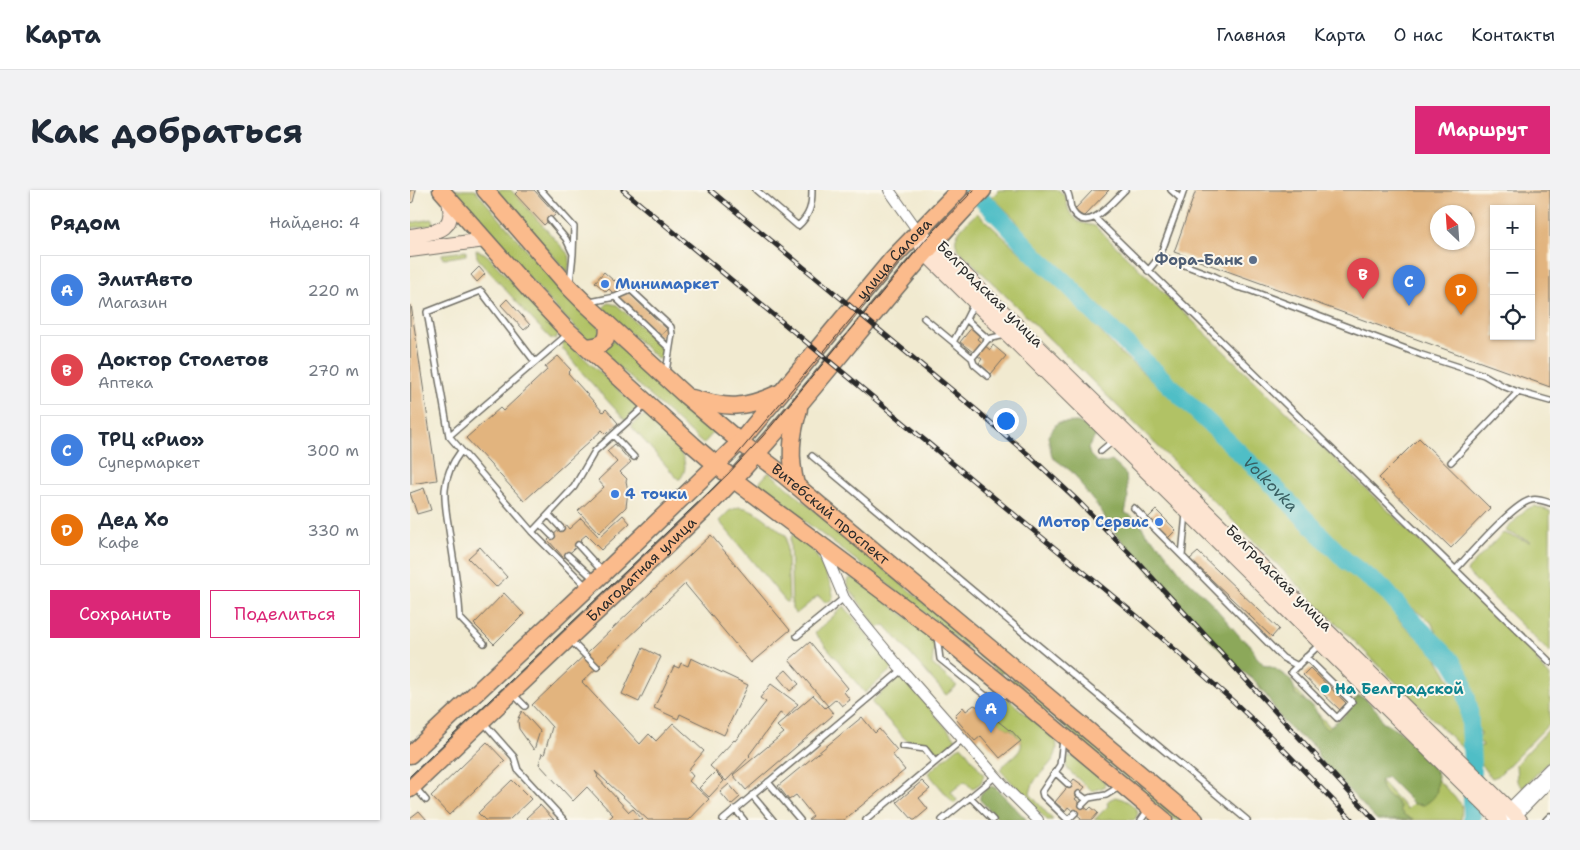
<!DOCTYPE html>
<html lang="ru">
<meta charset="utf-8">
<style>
:root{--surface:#fff;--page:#f2f2f3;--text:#1f2937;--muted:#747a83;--line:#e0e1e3;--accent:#db2777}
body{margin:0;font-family:"Shantell Sans",sans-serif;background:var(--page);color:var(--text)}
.controls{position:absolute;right:15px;top:15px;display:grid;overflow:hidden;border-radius:0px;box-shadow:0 1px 4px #0004}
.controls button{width:45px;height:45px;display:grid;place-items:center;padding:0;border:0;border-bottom:1px solid var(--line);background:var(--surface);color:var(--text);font:25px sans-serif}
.compass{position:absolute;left:1020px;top:15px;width:45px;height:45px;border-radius:50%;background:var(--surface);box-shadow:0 1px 4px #0004;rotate:335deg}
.you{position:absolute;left:595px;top:230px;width:18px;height:18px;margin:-12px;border:4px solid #fff;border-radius:50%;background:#1a73e8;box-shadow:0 0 0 8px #1a73e833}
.badge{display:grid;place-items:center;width:32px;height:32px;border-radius:50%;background:var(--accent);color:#fff;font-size:16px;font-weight:700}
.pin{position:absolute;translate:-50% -41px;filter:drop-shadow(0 1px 2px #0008)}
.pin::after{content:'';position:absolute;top:26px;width:18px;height:15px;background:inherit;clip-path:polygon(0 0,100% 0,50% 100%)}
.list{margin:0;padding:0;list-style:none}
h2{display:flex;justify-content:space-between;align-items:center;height:65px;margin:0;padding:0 20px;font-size:21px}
h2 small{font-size:16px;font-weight:400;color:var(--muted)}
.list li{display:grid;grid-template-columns:32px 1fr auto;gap:15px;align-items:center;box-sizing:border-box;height:70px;margin:0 10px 10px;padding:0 10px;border:1px solid var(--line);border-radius:0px}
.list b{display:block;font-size:19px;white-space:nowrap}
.list p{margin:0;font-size:16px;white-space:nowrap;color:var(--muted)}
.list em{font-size:16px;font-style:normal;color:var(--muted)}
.actions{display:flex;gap:10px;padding:15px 20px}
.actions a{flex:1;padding:11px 0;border:1px solid var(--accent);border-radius:0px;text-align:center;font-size:18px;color:var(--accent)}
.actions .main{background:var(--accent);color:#fff}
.icon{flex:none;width:28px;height:28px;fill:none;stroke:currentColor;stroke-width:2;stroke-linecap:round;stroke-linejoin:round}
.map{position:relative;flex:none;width:1140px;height:630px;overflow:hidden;border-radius:0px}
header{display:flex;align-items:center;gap:30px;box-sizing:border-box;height:70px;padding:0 25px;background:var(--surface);border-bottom:1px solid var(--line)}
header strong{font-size:24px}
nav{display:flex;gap:28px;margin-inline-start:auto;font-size:18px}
.intro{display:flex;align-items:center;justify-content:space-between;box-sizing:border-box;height:120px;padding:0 30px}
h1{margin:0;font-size:35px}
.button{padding:12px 22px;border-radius:0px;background:var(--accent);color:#fff;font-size:18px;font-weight:700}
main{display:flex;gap:30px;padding:0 30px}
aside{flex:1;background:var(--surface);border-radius:0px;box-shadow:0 1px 4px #0004}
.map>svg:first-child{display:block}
.green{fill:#b1c265;stroke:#6e7648}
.forest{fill:#8ca85a;stroke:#5c6a42}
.water{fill:#4fbec6;stroke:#3d7478}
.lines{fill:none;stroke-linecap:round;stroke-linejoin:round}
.river{stroke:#4fbec6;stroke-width:18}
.building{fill:#e2b47e;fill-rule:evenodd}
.lane-casing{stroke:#706e65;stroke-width:8}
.street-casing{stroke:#706e65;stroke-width:12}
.secondary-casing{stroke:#706e65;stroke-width:16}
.primary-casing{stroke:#706e65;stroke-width:19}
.lane{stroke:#fff;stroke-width:5}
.street{stroke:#fff;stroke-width:10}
.secondary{stroke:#fde4d1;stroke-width:14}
.primary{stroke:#fbbb8c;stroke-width:16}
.tram{stroke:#2b2b2b;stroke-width:1}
.rail-casing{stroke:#2b2b2b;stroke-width:5}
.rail{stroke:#fbf7ec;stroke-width:3;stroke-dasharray:9;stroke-linecap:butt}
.service-dot{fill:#5c6f8a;stroke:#fbf7ec;stroke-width:2}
.shop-dot{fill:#3f7fe0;stroke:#fbf7ec;stroke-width:2}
.culture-dot{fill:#0f9aa8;stroke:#fbf7ec;stroke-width:2}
.labels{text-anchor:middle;stroke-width:4;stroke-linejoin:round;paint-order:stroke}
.street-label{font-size:15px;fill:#2b2b2b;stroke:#fbf7ec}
.service-label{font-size:15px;font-weight:bold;fill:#4e5e75;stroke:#fbf7ec;text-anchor:end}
.shop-label{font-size:15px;font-weight:bold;fill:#366cbe;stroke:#fbf7ec;text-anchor:start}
.culture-label{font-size:15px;font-weight:bold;fill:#0d838f;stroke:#fbf7ec;text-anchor:start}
.water-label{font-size:16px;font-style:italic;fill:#385e61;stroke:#fbf7ec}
</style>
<header>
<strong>Карта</strong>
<nav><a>Главная</a><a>Карта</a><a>О нас</a><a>Контакты</a></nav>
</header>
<div class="intro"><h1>Как добраться</h1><a class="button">Маршрут</a></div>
<main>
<aside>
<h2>Рядом<small>Найдено: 4</small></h2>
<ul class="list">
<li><span class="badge" style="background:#3f7fe0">A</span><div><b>ЭлитАвто</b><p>Магазин</p></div><em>220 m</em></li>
<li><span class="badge" style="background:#e0444e">B</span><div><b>Доктор Столетов</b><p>Аптека</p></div><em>270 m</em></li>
<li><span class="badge" style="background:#3f7fe0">C</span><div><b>ТРЦ «Рио»</b><p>Супермаркет</p></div><em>300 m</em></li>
<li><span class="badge" style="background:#e8710a">D</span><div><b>Дед Хо</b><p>Кафе</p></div><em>330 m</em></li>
</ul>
<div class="actions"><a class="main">Сохранить</a><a>Поделиться</a></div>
</aside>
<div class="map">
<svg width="1140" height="630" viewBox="0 0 1140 630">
<rect width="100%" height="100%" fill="#fbf7ec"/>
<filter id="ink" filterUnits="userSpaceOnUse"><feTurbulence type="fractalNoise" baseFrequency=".02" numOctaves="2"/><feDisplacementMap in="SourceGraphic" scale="10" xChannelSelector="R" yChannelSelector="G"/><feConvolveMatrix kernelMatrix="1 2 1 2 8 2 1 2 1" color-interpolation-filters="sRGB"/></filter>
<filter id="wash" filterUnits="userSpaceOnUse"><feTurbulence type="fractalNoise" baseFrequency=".0096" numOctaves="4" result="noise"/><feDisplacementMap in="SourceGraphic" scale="20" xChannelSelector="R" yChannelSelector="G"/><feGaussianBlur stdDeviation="1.12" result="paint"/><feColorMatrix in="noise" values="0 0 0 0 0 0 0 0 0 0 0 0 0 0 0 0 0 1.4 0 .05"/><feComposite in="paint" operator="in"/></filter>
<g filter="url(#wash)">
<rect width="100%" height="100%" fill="#f1ead0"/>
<path class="green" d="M41,0H65L133,79L189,136L190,142L188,147L178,150L146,118Z
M86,0H101L159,65L160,69L158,83Z
M589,0H649L655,6L659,21L669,32L685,36L1127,465V472L1140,486V533L1088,586L1082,588L1068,571L1067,556H1073L1072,553H1067V545H1071V542H1067L1066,517L1061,496L1050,475L1031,452L1021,432L997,414L971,388L957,376L941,367L913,336L660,87L643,73L615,45L605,29L582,7Z
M567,23L659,107L707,160L752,199L922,361L942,385L976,410L989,430L1025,465L1048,504L1052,516L1054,526L1056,562L657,166L548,59C539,45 558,32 567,23Z
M22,29L24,35L0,38V33Z
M66,60L74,63L78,66L149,144L146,149L140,148L119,126L69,70L67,67Z
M56,61V65L33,69L32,64Z
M198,113L207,115L251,155L253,162L250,169H248L193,118Z
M203,150L304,242L293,254L191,161Z
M154,152H157L225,215L227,220L216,231L175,186L152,158L153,153Z
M233,226H237L272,257L269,260C275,270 278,279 270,289H268L221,236Z
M359,282L595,481L591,484L501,412L347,295Z
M1125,316L1140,321V463L1057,382L1058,379L1093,343L1120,352V351L1095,341L1116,319Z
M329,317C347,318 363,336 376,346L379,410L377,413L309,331L319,321Z
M383,344C389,349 396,353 402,359C408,366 424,398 423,407C422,410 421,410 418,412H415L408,406L386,424L382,419L380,349Z
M441,388H444L525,448L522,474L547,496L536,505L475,435L467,438L440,399L437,394V390Z
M434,416L483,478L455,503L405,443Z
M866,479L997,619L1027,589L1052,615L1051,630H975L917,571L849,498Z
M491,487L494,489L546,549L532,562L528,561L512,553L496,550L462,513L463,510L486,490Z
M602,489H605L773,630H765L602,493Z
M598,509L646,550C651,570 633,578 624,592C622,595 621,600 620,604L643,630H637L590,580C594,571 614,564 611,552C610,548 604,543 601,539L599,540L570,518L569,514Z
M1140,538V570L1113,598L1107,591L1106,574Z
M552,556L574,585L571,593L562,599L555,591L541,602L547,610L544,614L518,583L547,558Z
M659,566L665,567L695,592L694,597L682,601L659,581L656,576L657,569Z
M705,607C715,609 724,614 728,623L725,630H704L702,629L684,630L698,616L697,613L699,610Z"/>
<path class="forest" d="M667,232L680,237L687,244L678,258L680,265L687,272L696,273L702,271L716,284L718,309L715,323L722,326L731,335L736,343L751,357L775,388L798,409L832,449L840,454L846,466L854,475L864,478L880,489L884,497L885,505C894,510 902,514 907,523C912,531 910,535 918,540C924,531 931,530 936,523C940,518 943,511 948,506L955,508L969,523L972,531L993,543L1006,559L1020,572L1028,585C1027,591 1028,593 1027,598C1027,607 1020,611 1014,615L1004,614L977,587L970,591L972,599L977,606L984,609L990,616V620L994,625L1003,630H967L909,569L906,557L896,550L889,546L873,532L856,505L845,491L827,477L806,456L698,335L693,323L676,302L668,289L661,281L642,267L638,246L647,233Z
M581,596L586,598L617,630H589L570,610C569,602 575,600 581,596Z"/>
<path class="water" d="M1058,615H1060L1067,623L1066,630H1058Z"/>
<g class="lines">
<path class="river" id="s1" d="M562,0C587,22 607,47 630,70C647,85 663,98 677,116L854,286L936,371L975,400L992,420L1041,470L1052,488L1059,517L1062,573V630"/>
</g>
<g id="blocks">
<path class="building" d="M0,0H6L3,12L0,13Z
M109,0H124L146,24L134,35L105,4Z
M683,0H699L672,28L664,20Z
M786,0H1140V197L764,62ZM1084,19H1121V146H1084ZM1028,22H1058V52H1028Z
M69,77L75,84L67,92L61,85Z
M194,82L204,91L205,90L257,139L250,147L199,99L196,102L185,92Z
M97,109L120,135L114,140L91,115Z
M0,115H1L27,290L1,294Z
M563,136L571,144L567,149L580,160L583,155L596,166L581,184L569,173L572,169L550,152Z
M148,166L161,180L158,183L193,222L196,219L208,233L196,244L192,240L114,311L56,248L90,218L93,221L137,180L135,177Z
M1009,248L1080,318L1041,358L969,288Z
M205,254L221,272L210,282L217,289L216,291L218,301L216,317L189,343L168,321L194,297L188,290L207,272L197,261Z
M14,298L21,320L7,324L0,303Z
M746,320L766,340L758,348L738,328Z
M213,325L220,333L191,360L176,345L170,350L172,352L154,368L138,350L155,334L159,339L171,328L189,347Z
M301,345L380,440L341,473L275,394L172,492L230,554L239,544L246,551L263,533L294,561L278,580L283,586L279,591L299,609L279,630H238L185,581L188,586L187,587L219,622L223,619L233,630H198L203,625L177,597L163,611L129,574L132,563L134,565L142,537L122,515Z
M70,357L97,387L86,397L58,368Z
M788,362L869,439L862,447L780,369Z
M94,403L114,424L84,454L64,434Z
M400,452L438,498L434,502L440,510L432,516L426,509L418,516L379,470Z
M233,458L251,467L229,512L212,504Z
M281,468L338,495L314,545L270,524L268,529L244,518L264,476L269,478L271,473L278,476Z
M900,478L936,513L930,520L893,485Z
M376,480L389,494L380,501L368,487Z
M361,494L388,514L376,527L370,523L339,565L340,566L316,591L300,576L324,550L325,551L356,512L350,508Z
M403,505L415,518L417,516L423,523L422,526L336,600L323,585L374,543L367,536Z
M564,515L573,519L599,540L600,539L611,551L590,568L571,546L565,551L546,529L547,528L545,525L553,517L556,521Z
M112,521L130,541L124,560L109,539L108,531L110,527L108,528Z
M452,527L465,543L469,539L487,560L482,564L495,580L434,630H398L403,626L386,605L379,610L368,596Z
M77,552L95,571L39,625L21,606Z
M305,582L314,591L299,607L289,598Z
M664,589L675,597L665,609L678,620L681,617L688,623L682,630H669L671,628L658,617L655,621L645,612Z
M102,590L121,609L99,630H75L68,623Z
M512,591L520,599L509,608L518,619L505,630H503L487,612Z
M319,594L330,607L321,615L310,602Z
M130,615L144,630H118L116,628Z
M9,621L17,630H0V628Z"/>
</g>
</g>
<g filter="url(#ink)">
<use href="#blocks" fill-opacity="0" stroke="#706e65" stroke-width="1"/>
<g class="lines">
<defs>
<path id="lane" d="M131,0L164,37L163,64
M346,0L388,36C400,25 402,16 402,0
M656,0C662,7 658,15 663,22C678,45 703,11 715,0
M771,9L774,0
M685,28L1140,472
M140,30L156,49L163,64L160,93
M750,66L804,86L827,97L839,100L1012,165L1074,185L1093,196L1108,202L1140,211
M738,81L750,66L771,9L761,0
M205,107L221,100L261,137L262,144L256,182
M563,111L561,119L556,129L578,149L595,145
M180,112L205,107L259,158
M514,128L543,152
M556,129L543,152L562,168L578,149
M562,168L564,174L578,186
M125,172L71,101L17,122L39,246L122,342L176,396
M203,245L224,267
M39,246L158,144
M51,261C42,273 36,285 35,300C34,315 38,331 40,347C44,374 49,400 50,428L74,453
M691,261L704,250
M402,266L837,630
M1041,272L1108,202
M724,318L772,366
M776,323L772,366L865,460L873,468L888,476
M139,325L151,338
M130,334L142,346
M122,342L164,297L185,261L236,215
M168,355L192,381
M158,365L185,390
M1046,379C1060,364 1104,313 1121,310C1127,308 1134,311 1140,313
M387,446L434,408
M527,447L530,469L576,506L599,505
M161,451L187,477
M896,467L942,512L927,528L881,482L911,453
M104,505L115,516
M74,533L104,567L108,580L154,630
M653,549L650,575L632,602L633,606L658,630
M492,556L515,559L525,572
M645,582L659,595
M358,592L390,630
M5,597L16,610
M669,604L677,610
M342,605L363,630
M560,607L583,630
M672,615L679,608L696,605L709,597
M325,619L334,630
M313,630L492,480
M456,630L553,549
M532,630L586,586
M658,630L665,623
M731,630L738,620
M1136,630L1140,626"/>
<path id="street" d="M479,0L508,41
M414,360L434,408L445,423L492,480L596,598L628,630
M1097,624L1099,619L1140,578
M1100,629L1106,626L1140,591"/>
<path id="secondary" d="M508,41L539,69L1110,630
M0,46C26,42 48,42 38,8
M511,54L515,63L1090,630
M0,60L75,50"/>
<g id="primary">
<path d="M31,0L122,103L154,137L283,255L324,290L526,441L595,497L754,630"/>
<path id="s2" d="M75,0L160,98L174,112L276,206L330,252L375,286L785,630"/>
<path d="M176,157C193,156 200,152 197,133"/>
<path d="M282,208C318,219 334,219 369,203"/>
<path d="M386,295C379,267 381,246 389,219"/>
<path id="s3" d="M0,565L194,383L330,252L482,69L549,0"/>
<path id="s4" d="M0,599L293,321C316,299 337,275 358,251C431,168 496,79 573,0"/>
</g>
</defs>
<use href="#lane" class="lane-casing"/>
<use href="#street" class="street-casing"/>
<use href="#secondary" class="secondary-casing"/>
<use href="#primary" class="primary-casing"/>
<use href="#lane" class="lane"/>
<use href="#street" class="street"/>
<use href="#secondary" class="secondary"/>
<use href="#primary" class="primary"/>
<path class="tram" d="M326,266L498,61
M0,586L318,284L353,246L517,48L564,0"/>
<defs>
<path id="rail" d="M213,0L729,428L824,512L867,553L942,630
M300,0L566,220L621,267L666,309L725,369L965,630"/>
</defs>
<use href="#rail" class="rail-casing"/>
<use href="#rail" class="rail"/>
</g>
</g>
<circle class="service-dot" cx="843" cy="70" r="5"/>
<g class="shop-dot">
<circle cx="195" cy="94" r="5"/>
<circle cx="205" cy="304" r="5"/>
<circle cx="749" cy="332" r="5"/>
</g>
<circle class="culture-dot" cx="915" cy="499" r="5"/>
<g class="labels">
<g class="street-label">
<text dy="5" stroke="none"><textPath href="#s3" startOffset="694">улица Салова</textPath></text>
<text transform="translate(580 104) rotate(45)" y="5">Белградская улица</text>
<text dy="5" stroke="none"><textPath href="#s2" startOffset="475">Витебский проспект</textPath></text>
<text dy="5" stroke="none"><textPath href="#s4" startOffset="319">Благодатная улица</textPath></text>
<text transform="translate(869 388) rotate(45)" y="5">Белградская улица</text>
</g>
<g class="service-label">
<text x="833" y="75">Фора-Банк</text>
</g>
<g class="shop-label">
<text x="205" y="99">Минимаркет</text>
<text x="215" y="309">4 точки</text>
<text x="739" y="337" text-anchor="end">Мотор Сервис</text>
</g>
<g class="culture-label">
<text x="925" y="504">На Белградской</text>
</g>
<g class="water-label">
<text dy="6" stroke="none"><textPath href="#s1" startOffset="419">Volkovka</textPath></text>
</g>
</g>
</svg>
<div class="controls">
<button>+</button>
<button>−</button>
<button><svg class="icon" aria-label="locate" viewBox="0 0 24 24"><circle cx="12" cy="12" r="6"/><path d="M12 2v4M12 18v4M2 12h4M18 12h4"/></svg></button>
</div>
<svg class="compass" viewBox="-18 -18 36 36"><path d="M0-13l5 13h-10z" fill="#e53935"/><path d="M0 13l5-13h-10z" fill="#747a83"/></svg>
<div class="you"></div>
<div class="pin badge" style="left:581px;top:543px;background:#3f7fe0">A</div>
<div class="pin badge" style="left:953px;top:109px;background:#e0444e">B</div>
<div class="pin badge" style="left:999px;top:116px;background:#3f7fe0">C</div>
<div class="pin badge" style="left:1051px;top:125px;background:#e8710a">D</div>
</div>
</main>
